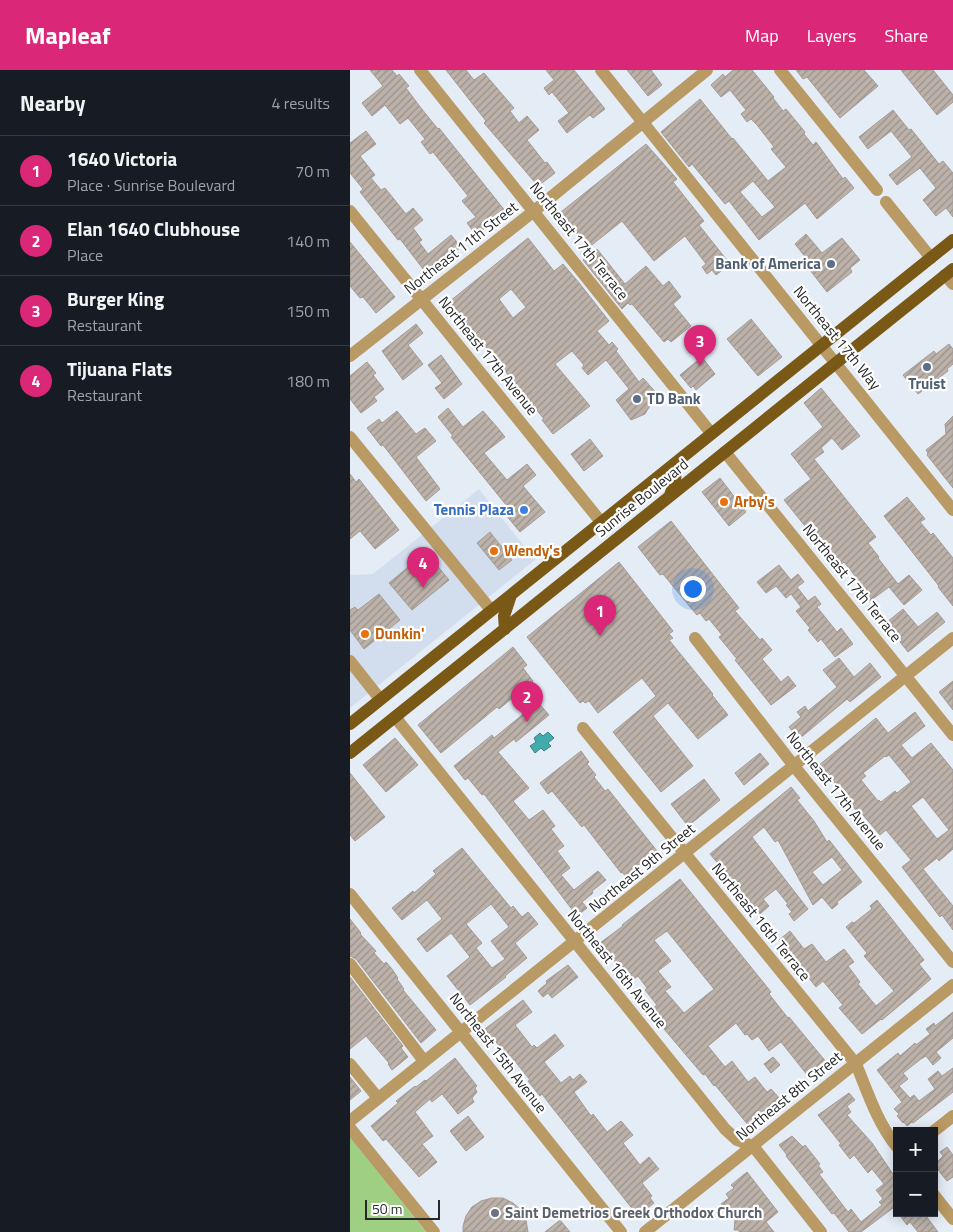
<!DOCTYPE html>
<meta charset="utf-8">
<style>
:root{--surface:#171b24;--page:#20242c;--text:#f1f3f6;--muted:#9ea1a6;--line:#363941;--accent:#db2777}
body{margin:0;font-family:"Titillium Web",sans-serif;background:var(--page);color:var(--text)}
.controls{position:absolute;right:15px;bottom:15px;display:grid;overflow:hidden;border-radius:0px;box-shadow:0 2px 12px #0003}
.controls button{width:45px;height:45px;display:grid;place-items:center;padding:0;border:0;border-bottom:1px solid var(--line);background:var(--surface);color:var(--text);font:25px sans-serif}
.scale{position:absolute;left:15px;bottom:12px;width:75px;box-sizing:border-box;padding-left:5px;border:2px solid #26282c;border-top:0;font-size:14px;line-height:18px;white-space:nowrap;color:#26282c;-webkit-text-stroke:4px #fff;paint-order:stroke}
.you{position:absolute;left:342px;top:518px;width:18px;height:18px;margin:-12px;border:4px solid #fff;border-radius:50%;background:#1a73e8;box-shadow:0 0 0 8px #1a73e833}
.badge{display:grid;place-items:center;width:32px;height:32px;border-radius:50%;background:var(--accent);color:#fff;font-size:16px;font-weight:700}
.pin{position:absolute;translate:-50% -41px;filter:drop-shadow(0 1px 2px #0008)}
.pin::after{content:'';position:absolute;top:26px;width:18px;height:15px;background:inherit;clip-path:polygon(0 0,100% 0,50% 100%)}
.list{margin:0;padding:0;list-style:none}
h2{display:flex;justify-content:space-between;align-items:center;height:65px;margin:0;padding:0 20px;font-size:21px}
h2 small{font-size:16px;font-weight:400;color:var(--muted)}
.list li{display:grid;grid-template-columns:32px 1fr auto;gap:15px;align-items:center;box-sizing:border-box;height:70px;padding:0 20px;border-top:1px solid var(--line)}
.list b{display:block;font-size:19px;white-space:nowrap}
.list p{margin:0;font-size:16px;white-space:nowrap;color:var(--muted)}
.list em{font-size:16px;font-style:normal;color:var(--muted)}
.map{position:relative;flex:none;width:603px;height:1162px;overflow:hidden}
header{display:flex;align-items:center;gap:30px;box-sizing:border-box;height:70px;padding:0 25px;background:var(--accent);color:#fff}
header strong{font-size:24px}
nav{display:flex;gap:28px;margin-inline-start:auto;font-size:18px}
main{display:flex}
aside{flex:1;background:var(--surface)}
.map>svg:first-child{display:block}
.built{fill:#d2deee}
.green{fill:#9ecf82}
.water{fill:#43abab;stroke:#3a8485}
.building{fill:url(#building-hatch);stroke:#a59b94;fill-rule:evenodd}
.lines{fill:none;stroke-linecap:round;stroke-linejoin:round}
.minor{stroke:#b99964;stroke-width:12}
.major{stroke:#7a5816;stroke-width:12}
.service-dot{fill:#5c6f8a;stroke:#fff;stroke-width:2}
.food-dot{fill:#e8710a;stroke:#fff;stroke-width:2}
.shop-dot{fill:#3f7fe0;stroke:#fff;stroke-width:2}
.worship-dot{fill:#6b7280;stroke:#fff;stroke-width:2}
.labels{text-anchor:middle;stroke-width:4.5;stroke-linejoin:round;paint-order:stroke}
.street-label{font-size:15px;fill:#26282c;stroke:#fff}
.service-label{font-size:15px;font-weight:bold;fill:#4e5e75;stroke:#fff;text-anchor:end}
.food-label{font-size:15px;font-weight:bold;fill:#c56008;stroke:#fff;text-anchor:start}
.shop-label{font-size:15px;font-weight:bold;fill:#366cbe;stroke:#fff;text-anchor:end}
.worship-label{font-size:15px;font-weight:bold;fill:#5b616d;stroke:#fff;text-anchor:start}
</style>
<header>
<strong>Mapleaf</strong>
<nav><a>Map</a><a>Layers</a><a>Share</a></nav>
</header>
<main>
<aside>
<h2>Nearby<small>4 results</small></h2>
<ul class="list">
<li><span class="badge">1</span><div><b>1640 Victoria</b><p>Place · Sunrise Boulevard</p></div><em>70 m</em></li>
<li><span class="badge">2</span><div><b>Elan 1640 Clubhouse</b><p>Place</p></div><em>140 m</em></li>
<li><span class="badge">3</span><div><b>Burger King</b><p>Restaurant</p></div><em>150 m</em></li>
<li><span class="badge">4</span><div><b>Tijuana Flats</b><p>Restaurant</p></div><em>180 m</em></li>
</ul>
</aside>
<div class="map">
<svg width="603" height="1162" viewBox="0 0 603 1162">
<defs>
<pattern id="building-hatch" width="6" height="6" patternUnits="userSpaceOnUse" patternTransform="scale(1.25)"><rect width="6" height="6" fill="#bcb2aa"/><path d="M-1 1l2-2M0 6l6-6M5 7l2-2" fill="none" stroke="#99918b"/></pattern>
</defs>
<rect width="100%" height="100%" fill="#e4ecf6"/>
<path class="built" d="M129,419L185,490L0,638V505L23,504Z"/>
<path class="green" d="M0,1067L76,1162H0Z"/>
<path class="water" d="M198,662L204,668L198,673L201,676L194,681L191,678L185,683L180,676L186,672L184,668L190,663L193,666Z"/>
<path class="building" d="M20,0H42L47,6L49,4L59,16L56,18L71,38L88,59L89,58L156,142L126,165L117,153L126,147L112,131L118,126L83,82L80,84L71,72L75,69L58,48L50,54L35,35L22,46L12,33L33,16Z
M96,0H116L124,10L134,3L164,38L160,41L169,53L177,46L189,60L177,70L195,93L197,92L205,103L188,116L134,53L136,51Z
M196,0H224L255,39L243,48L240,45L217,63L208,51L219,43L202,22L199,25L194,18L204,10Z
M277,0H301L312,15L298,26Z
M383,0H402L424,27L423,28L433,41L436,39L455,62L454,64L463,75L466,72L493,109L495,107L504,118L467,149L455,133L409,170L379,131L375,134L342,94L339,97L311,62L350,29L382,69L383,68L418,111L436,97L421,79L424,77L407,55L401,49L397,52L391,44L396,40L380,20L371,27L361,15L373,4L375,7ZM403,111L425,137L412,147L390,122Z
M446,0H514L528,16L490,48L457,7L453,9Z
M551,0H583L603,25V32L587,45Z
M543,40L559,60L561,59L589,94L593,91L603,103V147L596,138L586,146L573,130L586,118L570,98L547,115L539,105L562,87L541,61L518,79L509,67Z
M16,61L26,74L10,86L25,105L21,108L31,120L35,118L56,144L63,138L73,150L63,158L72,170L69,172L78,184L101,165L111,177L77,204L50,169L48,170L10,122L13,119L0,103V73Z
M296,74L327,109L323,112L354,151L349,155L380,194L366,205L362,200L357,204L352,197L356,194L335,166L304,191L272,151L238,178L222,158L218,161L206,146Z
M456,164L472,183L492,168L510,190L500,198L502,202L477,222L456,195L460,193L445,174Z
M178,168L204,201L213,194L230,214L259,251L247,261L259,275L262,272L268,279L266,281L289,312L293,308L309,326L301,334L295,344L281,350L266,330L279,319L256,290L238,305L232,298L234,295L222,281L205,294L240,336L203,364L192,350L194,349L99,232ZM161,219L176,237L163,248L149,229Z
M0,172L45,227L26,243L13,227L10,228L0,216Z
M247,179L275,214L296,196L313,216L319,211L331,227L323,234L341,256L321,272L318,269L314,272L282,234L280,235L278,233L272,239L233,190Z
M401,249L432,287L408,306L377,269Z
M66,254L73,263L58,275L73,294L53,310L32,281Z
M599,274L603,279V294L597,299L598,301L568,324L553,305L584,281L586,284Z
M91,285L112,314L94,329L85,318L92,313L78,295Z
M352,287L365,304L346,320L343,316L341,318L330,305Z
M17,292L26,303L23,305L34,319L24,327L27,331L11,343L0,329V306Z
M471,318L510,366L492,380L482,368L471,378L474,382L464,389L526,467L518,473L529,487L528,488L548,514L559,505L572,520L554,535L539,517L520,531L511,519L514,517L494,492L488,497L434,430L461,409L441,384L473,357L454,333Z
M98,338L113,357L133,341L147,357L155,367L134,383L157,410L177,394L186,405L173,416L195,442L170,462L156,445L161,441L101,367L103,366L88,347Z
M47,341L66,364L75,358L86,371L66,387L90,419L76,431L33,375L31,376L17,358L29,349L32,353Z
M603,346V418L577,385L578,383L576,380L596,364L595,354Z
M240,369L253,386L234,401L221,384Z
M0,404L6,412L9,409L49,460L25,479L10,461L0,469Z
M370,408L396,442L379,456L352,422Z
M557,427L575,449L570,452L581,465L583,463L603,488V536L588,517L589,516L534,446Z
M321,451L389,538L385,541L410,570L412,568L422,580L412,589L431,612L438,606L446,616L421,635L385,590L387,589L369,567L372,565L359,549L356,551L350,543L347,545L340,537L313,504L310,505L288,477Z
M140,462L162,490L149,500L127,473Z
M76,482L99,510L62,540L39,513Z
M269,492L323,561L319,564L323,568L319,570L363,624L362,625L378,645L348,669L318,633L303,646L343,696L311,722L263,662L306,626L292,608L248,643L239,631L235,633L233,631L230,633L177,567Z
M429,495L441,510L448,504L454,512L447,517L458,531L465,526L471,534L467,537L487,562L491,558L503,574L485,587L471,569L468,572L458,560L460,558L446,541L451,537L441,524L436,528L426,516L416,523L407,512Z
M29,524L50,550L14,579L0,560V540L5,537L8,540Z
M553,539L568,557L587,542L595,552L558,582L550,572L552,570L537,552Z
M163,577L177,595L173,598L183,611L149,639L147,637L91,683L68,655Z
M489,588L504,607L520,593L531,607L500,632L497,629L449,669L439,657L451,647L447,642L455,636L458,641L487,617L473,600Z
M603,611V640L589,622Z
M188,632L199,645L166,672L164,669L148,682L179,718L163,731L179,750L193,740L205,756L201,759L214,776L207,781L220,798L211,805L224,820L248,801L256,810L242,821L243,823L232,832L237,838L227,846L134,724L132,725L118,708L115,710L104,696L142,665L144,668Z
M565,642L575,656L551,675L562,688L581,673L603,700V779L589,791L587,788L573,799L603,836V860L592,845L590,847L552,797L561,790L536,760L530,765L508,739L506,740L478,705L476,706L468,696L526,648L538,663ZM539,685L561,712L547,723L545,721L531,732L529,730L528,731L511,710L516,706L513,703L535,686L536,687ZM573,727L599,760L587,769L561,736Z
M45,668L68,695L36,722L13,695Z
M231,681L239,692L237,694L246,705L244,707L255,721L258,719L307,781L303,784L304,785L277,808L272,802L271,803L234,755L232,757L202,721L198,724L190,713Z
M410,683L419,694L394,715L385,703Z
M0,703L35,747L5,771L0,765Z
M354,709L370,730L338,756L321,734Z
M441,717L450,728L447,730L464,751L477,772L479,770L512,812L487,832L488,834L482,839L472,827L463,835L428,770L425,772L414,757L402,767L458,839L444,851L439,844L442,842L436,835L438,834L426,819L413,829L419,836L410,844L360,784ZM482,787L492,800L473,815L462,802Z
M112,778L161,838L163,836L172,847L178,842L188,854L165,873L177,888L155,906L156,907L120,935L97,906L120,887L101,863L77,882L67,869L92,849L77,830L52,850L42,838L63,821L64,823L86,804L83,801ZM141,834L159,857L141,871L155,889L142,898L126,878L132,873L116,854Z
M330,809L421,922L419,924L438,948L439,947L477,993L458,1006L431,972L419,981L408,966L402,970L397,964L395,965L386,953L358,976L375,997L382,991L398,1012L405,1007L417,1022L421,1019L431,1030L406,1048L407,1050L399,1056L365,1015L364,1016L355,1004L353,1005L314,959L317,956L303,938L307,935L295,920L297,918L288,906L280,912L250,873L273,856L272,855ZM317,861L364,919L334,943L315,921L321,917L308,901L321,891L304,870Z
M527,830L574,890L569,894L581,909L532,950L531,949L512,964L489,938L493,935L473,911L466,917L429,870L440,861L454,879L462,874L476,892L494,879L504,892L498,896L510,912L508,914L526,936L544,921L514,886L517,883L496,857L502,852L504,853L522,839L520,836Z
M0,849L11,863L10,864L26,881L24,883L34,894L36,892L42,899L48,908L47,909L54,919L53,920L86,960L71,973L6,889L0,886Z
M218,895L228,907L202,928L198,923L193,927L188,921L197,913L196,911Z
M0,907L53,976L51,978L58,987L42,1000L38,994L39,993L16,966L0,979Z
M173,930L182,942L165,955L182,977L184,975L187,978L205,964L214,976L194,992L211,1013L220,1006L223,1010L230,1004L237,1012L224,1022L241,1046L243,1044L257,1062L271,1051L283,1065L273,1073L290,1095L299,1087L309,1099L292,1113L302,1126L300,1128L304,1133L288,1146L201,1036L192,1024L190,1026L178,1011L180,1010L160,985L158,986L135,959Z
M603,942V968L586,982L591,988L583,995L576,986L571,989L553,1003L558,1009L549,1016L560,1028L564,1025L569,1031L585,1019L578,1009L588,1001L592,1006L603,998V1022L563,1053L562,1052L557,1056L554,1052L553,1053L547,1046L549,1044L544,1039L552,1032L527,1000L548,983L550,986L565,973L566,975L580,964L576,959L584,953L585,956Z
M423,987L430,995L421,1003L414,994Z
M105,988L127,1016L125,1018L127,1022L122,1028L124,1032L108,1044L92,1024L82,1032L80,1029L65,1042L83,1066L72,1074L87,1092L69,1107L36,1069L33,1071L21,1056L48,1033L46,1031L65,1016L66,1017L75,1010L76,1011Z
M0,1007L11,1021L0,1030Z
M499,1023L505,1030L497,1036L501,1042L497,1045L522,1073L547,1110V1135L511,1162H499L484,1143L482,1144L436,1086L437,1085L429,1075L442,1066L453,1077L455,1075L470,1094L468,1095L473,1102L469,1104L498,1142L501,1139L511,1152L532,1135L529,1132L533,1129L526,1120L534,1114L522,1099L518,1103L504,1085L500,1089L489,1075L491,1074L468,1045Z
M118,1046L134,1067L116,1081L100,1061Z
M597,1077L603,1085V1107L597,1111L584,1095L593,1086L590,1082Z
M397,1102L428,1142L416,1152L424,1162H389V1160H384L385,1150L371,1134L379,1128L376,1124L384,1118L381,1115Z
M142,1128H153L163,1133L171,1140L176,1150L178,1162H113V1156L116,1146L122,1137L131,1131Z
M548,1143H574L588,1162H568L560,1152L557,1155Z
M210,1150L220,1162H195Z"/>
<g class="lines">
<path class="minor" d="M70,0L361,363
M251,0L603,440
M430,0L527,120
M536,132L581,188
M0,141L251,452
M595,205L603,214
M0,286L184,141L357,0
M0,367L141,540
M375,382L603,665
M345,568L444,696L603,892
M0,591L30,629
M45,647L375,1059L387,1070L403,1076L471,1162
M233,658L506,994C518,1023 527,1052 547,1077
M0,824L271,1162
M0,894L74,991
M0,994L28,1028
M0,1051L603,568
M0,1058L84,1162
M584,1061L603,1046
M584,1125L603,1149
M295,1162L603,915"/>
<path class="major" d="M320,425C324,414 328,405 324,394
M155,559L154,546L161,525
M0,654L603,170
M0,683L603,199"/>
</g>
<g class="service-dot">
<circle cx="481" cy="194" r="5"/>
<circle cx="577" cy="297" r="5"/>
<circle cx="287" cy="329" r="5"/>
</g>
<g class="food-dot">
<circle cx="374" cy="432" r="5"/>
<circle cx="144" cy="481" r="5"/>
<circle cx="15" cy="564" r="5"/>
</g>
<circle class="shop-dot" cx="174" cy="440" r="5"/>
<circle class="worship-dot" cx="145" cy="1143" r="5"/>
<g class="labels">
<g class="street-label">
<text transform="translate(229 171) rotate(51)" y="5">Northeast 17th Terrace</text>
<text transform="translate(111 178) rotate(-38)" y="5">Northeast 11th Street</text>
<text transform="translate(487 268) rotate(51)" y="5">Northeast 17th Way</text>
<text transform="translate(138 286) rotate(51)" y="5">Northeast 17th Avenue</text>
<text transform="translate(292 428) rotate(-39)" y="5">Sunrise Boulevard</text>
<text transform="translate(502 513) rotate(51)" y="5">Northeast 17th Terrace</text>
<text transform="translate(486 721) rotate(51)" y="5">Northeast 17th Avenue</text>
<text transform="translate(292 798) rotate(-39)" y="5">Northeast 9th Street</text>
<text transform="translate(411 852) rotate(51)" y="5">Northeast 16th Terrace</text>
<text transform="translate(267 899) rotate(51)" y="5">Northeast 16th Avenue</text>
<text transform="translate(148 983) rotate(52)" y="5">Northeast 15th Avenue</text>
<text transform="translate(439 1026) rotate(-39)" y="5">Northeast 8th Street</text>
</g>
<g class="service-label">
<text x="471" y="199">Bank of America</text>
<text x="577" y="319" text-anchor="middle">Truist</text>
<text x="297" y="334" text-anchor="start">TD Bank</text>
</g>
<g class="food-label">
<text x="384" y="437">Arby's</text>
<text x="154" y="486">Wendy's</text>
<text x="25" y="569">Dunkin'</text>
</g>
<g class="shop-label">
<text x="164" y="445">Tennis Plaza</text>
</g>
<g class="worship-label">
<text x="155" y="1148">Saint Demetrios Greek Orthodox Church</text>
</g>
</g>
</svg>
<div class="controls">
<button>+</button>
<button>−</button>
</div>
<div class="scale">50 m</div>
<div class="you"></div>
<div class="pin badge" style="left:250px;top:566px">1</div>
<div class="pin badge" style="left:177px;top:652px">2</div>
<div class="pin badge" style="left:350px;top:296px">3</div>
<div class="pin badge" style="left:73px;top:518px">4</div>
</div>
</main>
